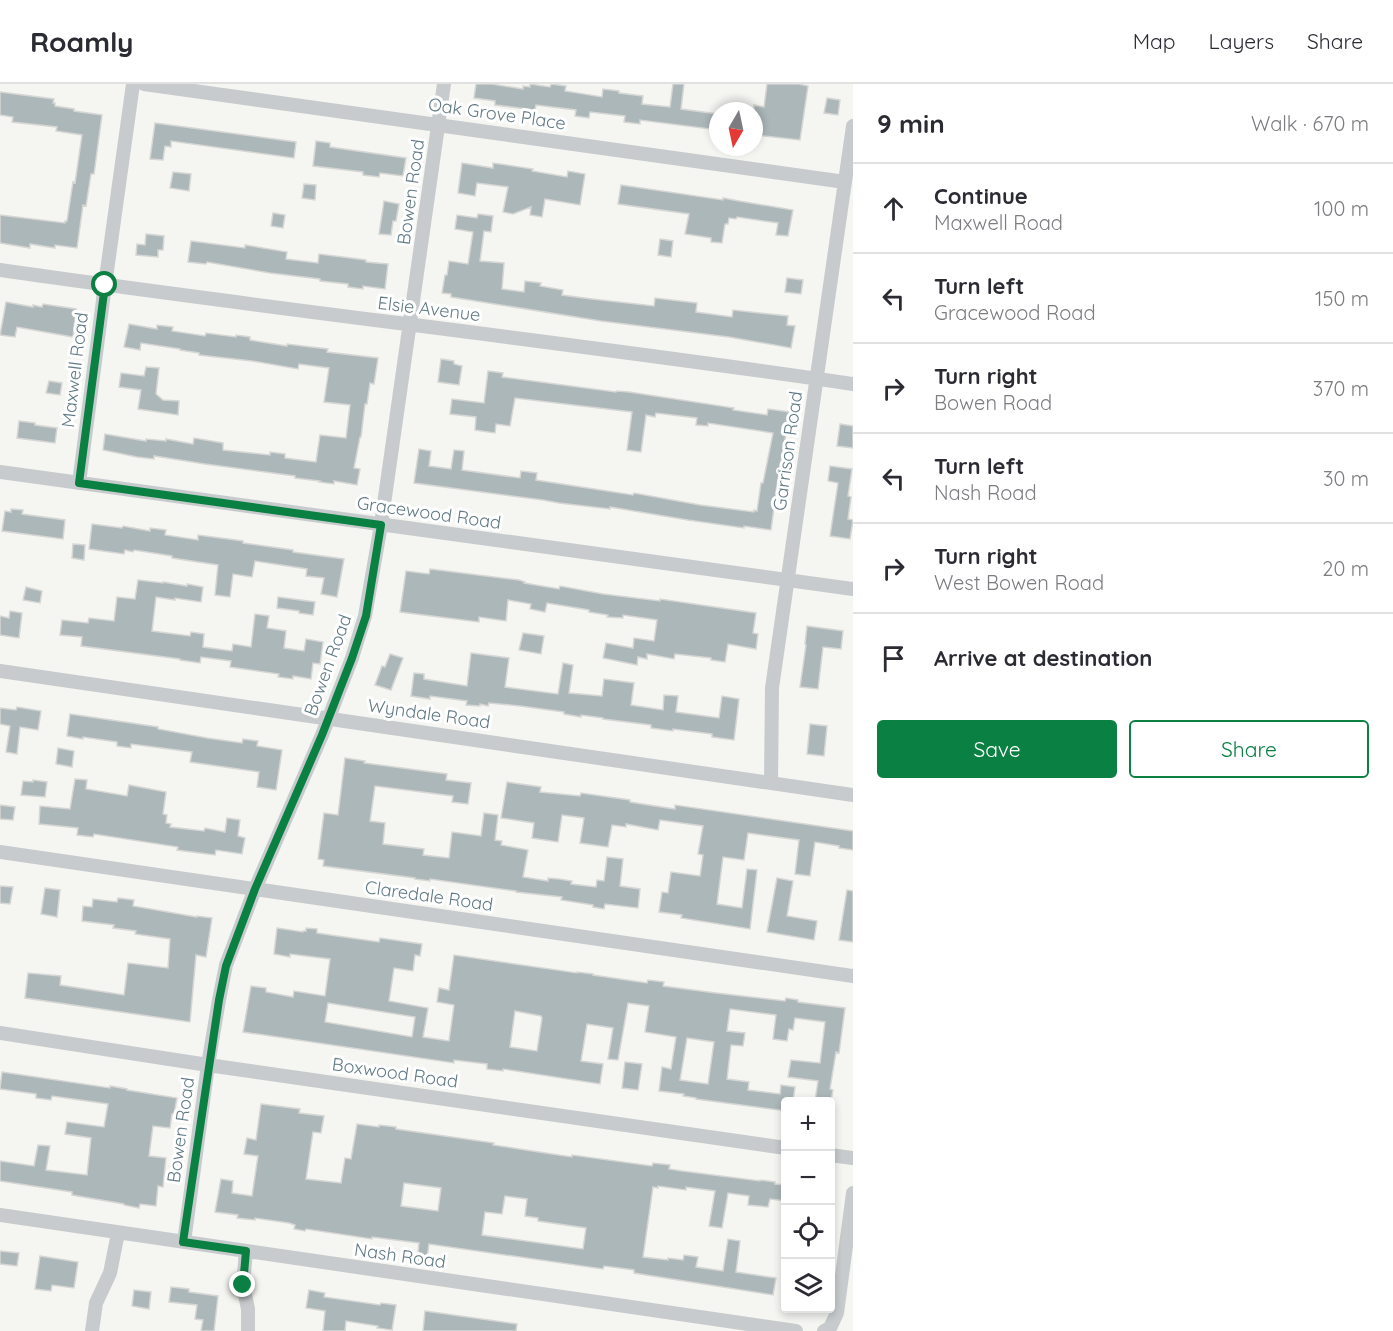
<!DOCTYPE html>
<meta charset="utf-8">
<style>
:root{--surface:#fff;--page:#f2f2f3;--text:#2b2b33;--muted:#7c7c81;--line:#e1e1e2;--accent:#0b8043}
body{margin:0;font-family:Quicksand,sans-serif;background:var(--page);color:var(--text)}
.controls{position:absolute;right:18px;bottom:18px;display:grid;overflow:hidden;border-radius:6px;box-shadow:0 3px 9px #0003}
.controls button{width:54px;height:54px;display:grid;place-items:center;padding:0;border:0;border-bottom:2px solid var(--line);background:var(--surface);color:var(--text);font:30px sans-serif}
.compass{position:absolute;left:709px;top:18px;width:54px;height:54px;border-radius:50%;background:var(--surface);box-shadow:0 3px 9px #0003;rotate:189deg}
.stop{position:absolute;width:18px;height:18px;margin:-14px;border:4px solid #0b8043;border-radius:50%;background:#fff}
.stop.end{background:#0b8043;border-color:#fff;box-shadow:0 2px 6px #0008}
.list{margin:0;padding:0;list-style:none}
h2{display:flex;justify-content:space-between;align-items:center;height:78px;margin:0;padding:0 24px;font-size:26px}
h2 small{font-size:20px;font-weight:400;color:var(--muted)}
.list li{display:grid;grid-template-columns:39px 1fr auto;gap:18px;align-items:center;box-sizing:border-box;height:90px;padding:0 24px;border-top:2px solid var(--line)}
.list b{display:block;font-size:22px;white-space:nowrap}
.list p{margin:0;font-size:20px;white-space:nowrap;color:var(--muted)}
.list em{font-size:20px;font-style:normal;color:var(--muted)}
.actions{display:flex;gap:12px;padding:18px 24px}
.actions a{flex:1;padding:14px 0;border:2px solid var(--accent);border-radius:6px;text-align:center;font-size:21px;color:var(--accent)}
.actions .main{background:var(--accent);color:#fff}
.icon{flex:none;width:33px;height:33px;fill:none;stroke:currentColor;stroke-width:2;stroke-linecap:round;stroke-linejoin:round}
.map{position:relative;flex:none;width:853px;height:1247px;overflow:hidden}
header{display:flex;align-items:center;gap:36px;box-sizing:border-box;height:84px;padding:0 30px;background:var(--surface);border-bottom:2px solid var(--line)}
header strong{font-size:28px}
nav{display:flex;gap:33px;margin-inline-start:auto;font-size:21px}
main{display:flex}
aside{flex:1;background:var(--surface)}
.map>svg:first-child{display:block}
.building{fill:#acb7ba;stroke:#d6d6d4;stroke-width:1.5;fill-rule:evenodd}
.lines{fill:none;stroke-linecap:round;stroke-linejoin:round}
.minor{stroke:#c7cbcd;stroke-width:14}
.route{stroke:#0b8043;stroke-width:8}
.labels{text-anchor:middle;stroke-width:6;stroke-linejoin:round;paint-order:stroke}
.street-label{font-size:18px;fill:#617a85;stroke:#fff}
</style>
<header>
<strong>Roamly</strong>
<nav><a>Map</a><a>Layers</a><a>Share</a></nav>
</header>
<main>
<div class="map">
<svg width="853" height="1247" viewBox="0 0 853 1247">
<rect width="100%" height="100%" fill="#f5f5f1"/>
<path class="building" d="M476,0H492L523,5V2L530,3V0L550,3L551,0L566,2L565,7L602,13L603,5L619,7V9L643,12L642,20L670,23L673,0H684L681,25L718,30V46L640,36V40L624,38L625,32L590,28L589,34L575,32L576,26L536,21L535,26L495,21V17L474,14Z
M767,0H799L808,2L800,56L754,51V21L764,23Z
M0,8L54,15L53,19H55V22L74,25V27L102,31L94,90H91L86,122L83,121L77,164L55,161V164L30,160V164L0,159V131L65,139V137H67L73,98L75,99L82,51L56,47L57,43L12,38L13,33L0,31Z
M827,14L840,16L838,31L824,29Z
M155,39L296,58L294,74L171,57V63L165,62L163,76L150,75Z
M316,57L330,59V63L406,74L403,92L380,89L379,93L363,91V88L313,82Z
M462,79L493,84V79L533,85L532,87L567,93L568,87L585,90L580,121L545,115L542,133L530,131L531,123L513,130L503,128L508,103L477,99L475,112L458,109Z
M173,88L191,90L189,107L170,104Z
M304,100L316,101L315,116L302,114Z
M621,101L723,116V114L739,117L793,126L788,152L776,151L778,139L737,133L736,135L729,134L728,140H725L722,159L711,158V154L685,150L689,130L618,120Z
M384,117L399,120L396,137H393L391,151L379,150Z
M273,129L285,131L283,144L271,142Z
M478,130L493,132L491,148L484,147L480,177L504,179L502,205L524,208L525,197L541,199L540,202L563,206L562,211L592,215L654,222L655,214L697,219L696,228L732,233L733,226L788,232L787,241L795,242L791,264L729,253L601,237L451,213V210L442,209L445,191H447L449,177L468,180L473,148L455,145L457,131L477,134Z
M146,150L164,152L163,166H158V173L136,171L137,160L145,161Z
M660,155L673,157L671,173L658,171Z
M191,157L245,164V161L287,168L286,175L318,179L319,170L366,176V178L388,180L385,205L363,202V205L348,203V200L320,197V195L270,189L207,178L206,180L188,178Z
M787,194L803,196L801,210L785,208Z
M6,218L33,223V221L42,223L43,220L76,225L73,253L17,243L15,253L0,251Z
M129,240L157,245V241L173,243L172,247L205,252L206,249L236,253V251L250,253V256L287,262V260L311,263L328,265L327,268L378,274L374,300L370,299L367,320H365L361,353H360L354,384L360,385L357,401L334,397V400L319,398L320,397L295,394V392L205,380L154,372V375L137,373L103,366L105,350L146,357V355L166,357V355L193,360L194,354L223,359V366L270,371V368L285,370V374L316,378L320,351L346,354L350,321L324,318L329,284L299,280L298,285L252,277L199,271V269L180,266V265L141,259L140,266L124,263Z
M441,275L454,277V280L462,282L459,301L438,298Z
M146,283L159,284L156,310L163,316L179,317L178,331L138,325L141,306L119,303L121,289L144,292Z
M488,287L503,289L502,293L616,308L617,307L629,308L734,324L733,326L767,331L768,325L790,328L777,401L771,446L744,442V444L688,436L610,423V425L559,419L543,416L414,399L419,365L431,367L429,382L451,385L454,366L464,367L462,386L520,394L521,387L537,389L536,396L633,411L634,409L700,421L754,428V426L757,427L761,399H763L773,349L708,339V342L696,341L697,334L656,329L655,333L646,331L641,368L627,366L632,328L515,314L510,342L496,340L495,349L475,346L476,333L450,330L452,315L484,319Z
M49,297L62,299L60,311L46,309Z
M19,337L35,339V341L57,344L55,359L17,354Z
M840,340L853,342V364L837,362Z
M830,382L852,385L848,412L851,413L848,435L853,436L850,455L830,452L838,399L828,397Z
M11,425L23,426L22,430L65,436L63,455L2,447L5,427L11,428Z
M92,440L122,444L123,442L150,447V444L166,446L165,451L198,456V451L243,457V459L293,466V468L344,475L337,513L321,510L324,494L306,492L307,485L255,477L252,493L233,490L230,513L215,511L218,481L172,474V472L134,466L133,468L125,466L124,470L89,465Z
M73,460L85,461L84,476L72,474Z
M430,485L519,496L525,498L524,499L559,505L560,502L603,510L660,517V515L756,529L753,549L758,550L756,565L728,560L725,578L711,576V574L675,570L674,575L647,570V575L638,573L637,581L603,574L606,559L633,564L634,554L654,557L657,536L623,531V534L607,533L608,531L589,528V526L547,519L545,528L530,525L531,520L508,516L506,537L479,533V538L400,528L406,487L429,490Z
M138,496L163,499V498L187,502V500L203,503L201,518L175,514V516L156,513L152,547L190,552L191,548L204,550L203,563L232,567L233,560L251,563L255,530L269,532L267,544L286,547L284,564L304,567L306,555L323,558L320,580L313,579L311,595L293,592V595L278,593L279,590L230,583L231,577L201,573L200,579L180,576V575L81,562L82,553L60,551L62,536L88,539L89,534L114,537L117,513L135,515Z
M26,503L42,507L40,519L23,516Z
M278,513L315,518L313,531L299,529V527L277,524Z
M10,527L22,529L19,554L0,551V532L9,534Z
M807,542L843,547L841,565L823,563L818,605L800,603L806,561L805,560Z
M523,549L544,552L541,570L519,566Z
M471,569L509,574L505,603L558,610L563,579L573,581L569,609L602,612L604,595L634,599L631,621L663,626L664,611L678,612L676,628L719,634L722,612L739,615L734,656L712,653V650L673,645V647L651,644V641L603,635V634L581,631V633L564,630V628L520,622L489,619L488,622L480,620V622L466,621L467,617L430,612V615L411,612L414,589L424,590V595L467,602Z
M390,570L403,574L391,606L375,601L382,582L385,583Z
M17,623L41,627L38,646L20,643L17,670L6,668L10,642L0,640V624L16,626Z
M70,630L158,643V645L207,654L242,659L243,655L258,657L257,662L282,666L276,706L257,703L259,688L190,678L192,668L131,660V664L117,662V658L83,653V655L67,652Z
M810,640L827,642L824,672L807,670Z
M58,664L74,667L72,683L56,680Z
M345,674L365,677L364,679L447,690L446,696L471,699L468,720L452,718L453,712L375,702L370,737L385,739L383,760L424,765L423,771L449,774L452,748L481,752L484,729L498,731L495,756L502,757L501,761L528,766L523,793L548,797V794L559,795L572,797L571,800L596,803L597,796L604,797L607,773L623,775L620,802L640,805L638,824L605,820L604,825L593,823V821L561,816L562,813L516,808V807L430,795V797L415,795V794L323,782L324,776L318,775L324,729L338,731Z
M75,695L87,696L86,705L127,712L129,701L166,708L163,730L167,731L166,739L171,740L170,743L204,747L205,744L225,748L227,734L240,736L238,752L245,754L242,770L216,766L215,771L177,766L178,763L94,750L93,753L77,751L78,744L39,740L40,722L70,725Z
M33,696L47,698L45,713L21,711L23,697L33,698Z
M507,698L541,703L540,708L580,712L581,709L630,716V718L675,725V721L853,747V766L839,764V762L815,758L810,792L795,790L799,756L748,749L744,776L723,773L717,820L742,824L747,785L757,786L750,845L681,834L682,831L659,828L662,808L668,809L671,788L700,792L703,771L698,770L703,742L660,736L658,746L626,740V743L612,741L608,763L580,759L584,734L562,731L558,758L532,754L534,739L501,734Z
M0,721L15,723L13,736L0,735Z
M777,794L793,797L787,832L817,837L814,856L767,848Z
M0,802L13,803L10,820L0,819Z
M45,804L60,806L57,833L41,830Z
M847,806L853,807V858L839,856Z
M118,814L134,816L133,822L197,833V832L212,834L206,873L196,871L190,938L25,914L28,889L61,892L60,901L124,911L128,879L168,884L170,855L135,850L136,847L113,844L114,841L82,837L83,822L92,823L93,815L117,818Z
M277,844L303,848V847H306V844L317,845V849L344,853L379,858L380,854L422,860L420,872L415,871L413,887L394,884L389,917L428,924L423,953L449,957L454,921L437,918L439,904L449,906L454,871L577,889V888L593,890V891L647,899L648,896L664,898L663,902L716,909L785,917L786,914L798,916V918L845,924L839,969L836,968L830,1005L833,1006L831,1017H815L818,997L788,993L791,976L820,979L825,938L795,934L793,946L789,945L787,957L773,955L776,931L730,925L727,947L745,949L743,962L731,961L727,995L749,998L748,1006L780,1010L781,1001L795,1003L793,1017H786V1027L696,1015V1014L683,1012L684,1010L659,1007L662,983L671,985L676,953L645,948L649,922L628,919L618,976L608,975L613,944L587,940L581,977L603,980L600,1000L503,985V987L487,985V980L454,976V979L243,948L251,902L266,904V908L293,913L294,907L325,912L330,875L290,870V873L274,870ZM328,919L415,933L412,953L325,938ZM515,927L541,932L542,934L537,967L510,963ZM687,954L714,958L708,1000L680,996Z
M625,978L642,980L638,1006L622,1004Z
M2,988L110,1004V1002L127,1005V1006L177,1014L174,1030H172L170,1044L153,1042L149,1072L166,1074L163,1103L158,1102L156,1122L140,1120L139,1124L124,1121V1120L72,1111V1108L0,1097V1077L34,1082L38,1061L50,1062L46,1086L87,1091L91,1054L65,1050L67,1038L104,1043L108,1020L52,1012L51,1016L36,1014V1010L0,1005Z
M261,1020L300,1025L299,1029L324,1032L321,1049L313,1048L306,1095L341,1099L345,1074L351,1075L357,1040L379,1043V1041L396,1043V1045L494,1059L493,1061L552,1070L572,1073V1071L652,1082L653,1079L670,1081L669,1085L682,1087L760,1097V1096L775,1098V1100L786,1101V1117L770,1115L768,1123L748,1121L749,1112L728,1109L722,1144L709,1142L715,1107L686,1103V1106L658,1102V1104L653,1103L643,1173L668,1176V1174L683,1176L684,1171L698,1173L696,1183L723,1187L728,1155L740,1157L736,1188L776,1194L773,1211L634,1189V1186L604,1182L603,1185L429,1160L426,1181L417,1180L419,1159L372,1153V1155L306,1145L305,1147L294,1145L295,1141L289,1139L255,1134V1136L237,1134L238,1131L215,1128L221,1095L233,1097L232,1109L252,1112L258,1072L244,1070L247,1054L256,1056ZM404,1099L441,1104L438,1127L401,1122ZM505,1112L527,1115L525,1132L538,1134V1137L586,1144L583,1165L482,1151L485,1128L502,1130Z
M0,1167L19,1169L17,1182L0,1180Z
M40,1172L78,1178L74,1204L52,1201L51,1207L35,1205Z
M171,1203L189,1205V1208L218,1212L214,1247H201L203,1236L195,1235L197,1221L169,1218Z
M134,1206L151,1208L149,1225L132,1222Z
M309,1206L325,1209L324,1213L380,1221L381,1219L396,1221L392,1246L377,1244L378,1242L346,1237L345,1247H323L325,1227L306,1224Z
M425,1227L517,1240L516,1247H423Z"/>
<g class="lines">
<path class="minor" d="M144,0L845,98
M0,186C284,227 569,258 853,300
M0,388L853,505
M79,399L105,201L133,0
M0,587L853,711
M771,698L772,604L853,42
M0,768L853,892
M0,949L208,981L786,1064
M830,1071L853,1074
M0,1131L796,1247
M184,1158L208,981L219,916L226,881L255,805L322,651L352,574L365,532L381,441L444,0
M246,1167L243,1201L248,1225V1247
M92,1247L96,1219L110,1189L118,1149
M824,1247L830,1244L837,1229L853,1109"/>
</g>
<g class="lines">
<path class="route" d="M105,201L79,399L381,441L366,532L352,574L322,651L255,805L226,882L219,916L183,1158L246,1167L243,1201"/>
</g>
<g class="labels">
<g class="street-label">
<text transform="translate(497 30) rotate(8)" y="6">Oak Grove Place</text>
<text transform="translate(411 108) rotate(-82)" y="6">Bowen Road</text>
<text transform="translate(429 225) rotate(7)" y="6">Elsie Avenue</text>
<text transform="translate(75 286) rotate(-83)" y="6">Maxwell Road</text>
<text transform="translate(788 367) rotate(-82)" y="6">Garrison Road</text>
<text transform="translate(429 429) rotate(8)" y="6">Gracewood Road</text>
<text transform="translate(328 581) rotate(-70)" y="6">Bowen Road</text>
<text transform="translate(429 630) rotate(8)" y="6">Wyndale Road</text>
<text transform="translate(429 812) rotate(8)" y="6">Claredale Road</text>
<text transform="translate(395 989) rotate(8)" y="6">Boxwood Road</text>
<text transform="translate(181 1046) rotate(-82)" y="6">Bowen Road</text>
<text transform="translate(400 1172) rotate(8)" y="6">Nash Road</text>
</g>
</g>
</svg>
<div class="controls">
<button>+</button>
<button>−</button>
<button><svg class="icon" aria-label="locate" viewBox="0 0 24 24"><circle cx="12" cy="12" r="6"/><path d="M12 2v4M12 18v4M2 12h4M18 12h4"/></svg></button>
<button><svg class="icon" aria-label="layers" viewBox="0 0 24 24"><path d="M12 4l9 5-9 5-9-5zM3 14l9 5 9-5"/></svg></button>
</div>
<svg class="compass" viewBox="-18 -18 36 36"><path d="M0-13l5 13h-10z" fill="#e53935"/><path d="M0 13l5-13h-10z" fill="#7c7c81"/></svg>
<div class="stop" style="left:105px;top:201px"></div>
<div class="stop end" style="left:243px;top:1201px"></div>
</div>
<aside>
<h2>9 min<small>Walk · 670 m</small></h2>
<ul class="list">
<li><svg class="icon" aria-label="ahead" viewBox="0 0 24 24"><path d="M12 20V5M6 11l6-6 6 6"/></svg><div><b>Continue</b><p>Maxwell Road</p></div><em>100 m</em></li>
<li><svg class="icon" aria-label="left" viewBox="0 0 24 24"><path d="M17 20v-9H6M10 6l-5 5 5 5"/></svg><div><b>Turn left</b><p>Gracewood Road</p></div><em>150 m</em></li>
<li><svg class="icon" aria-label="right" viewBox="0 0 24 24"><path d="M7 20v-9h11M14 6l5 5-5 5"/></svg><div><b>Turn right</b><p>Bowen Road</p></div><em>370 m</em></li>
<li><svg class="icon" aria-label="left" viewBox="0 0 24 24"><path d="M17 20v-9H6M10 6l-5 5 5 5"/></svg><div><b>Turn left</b><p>Nash Road</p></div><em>30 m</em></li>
<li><svg class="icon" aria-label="right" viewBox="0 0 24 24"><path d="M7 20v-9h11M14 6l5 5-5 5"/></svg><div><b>Turn right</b><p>West Bowen Road</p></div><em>20 m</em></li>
<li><svg class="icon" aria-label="arrive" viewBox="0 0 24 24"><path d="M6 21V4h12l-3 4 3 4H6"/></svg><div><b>Arrive at destination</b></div></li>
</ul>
<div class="actions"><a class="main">Save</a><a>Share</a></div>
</aside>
</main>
